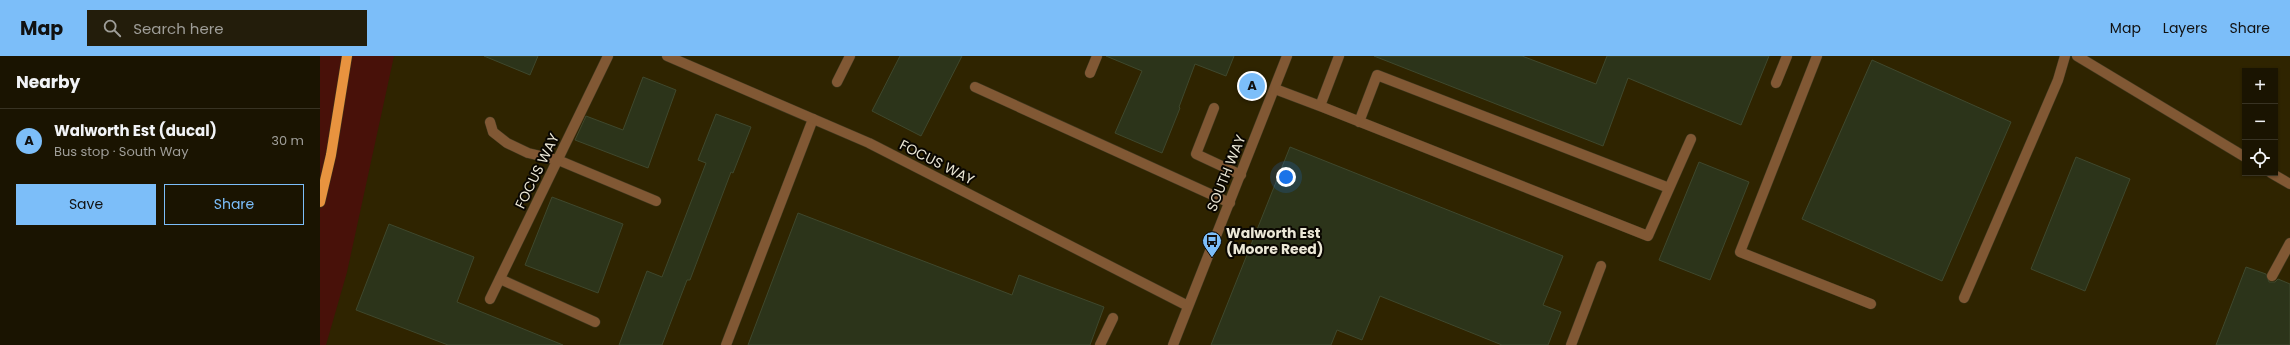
<!DOCTYPE html>
<meta charset="utf-8">
<style>
:root{--surface:#1a1401;--page:#231d0b;--text:#f1f3f6;--muted:#9f9e99;--line:#383323;--accent:#7cbef9}
body{margin:0;font-family:Poppins,sans-serif;background:var(--page);color:var(--text)}
.controls{position:absolute;right:12px;top:12px;display:grid;overflow:hidden;border-radius:0px;box-shadow:0 1px 3px #0004}
.controls button{width:36px;height:36px;display:grid;place-items:center;padding:0;border:0;border-bottom:1px solid var(--line);background:var(--surface);color:var(--text);font:20px sans-serif}
.you{position:absolute;left:966px;top:121px;width:14px;height:14px;margin:-10px;border:3px solid #fff;border-radius:50%;background:#1a73e8;box-shadow:0 0 0 6px #1a73e833}
.badge{display:grid;place-items:center;width:26px;height:26px;border-radius:50%;background:var(--accent);color:#111;font-size:13px;font-weight:700}
.pin{position:absolute;translate:-50% -50%;border:2px solid #fff;box-shadow:0 1px 4px #0006}
.list{margin:0;padding:0;list-style:none}
h2{display:flex;justify-content:space-between;align-items:center;height:52px;margin:0;padding:0 16px;font-size:17px}
h2 small{font-size:13px;font-weight:400;color:var(--muted)}
.list li{display:grid;grid-template-columns:26px 1fr auto;gap:12px;align-items:center;box-sizing:border-box;height:64px;padding:0 16px;border-top:1px solid var(--line)}
.list b{display:block;font-size:15px;white-space:nowrap}
.list p{margin:0;font-size:13px;white-space:nowrap;color:var(--muted)}
.list em{font-size:13px;font-style:normal;color:var(--muted)}
.actions{display:flex;gap:8px;padding:12px 16px}
.actions a{flex:1;padding:9px 0;border:1px solid var(--accent);border-radius:0px;text-align:center;font-size:14px;color:var(--accent)}
.actions .main{background:var(--accent);color:#111}
.icon{flex:none;width:22px;height:22px;fill:none;stroke:currentColor;stroke-width:2;stroke-linecap:round;stroke-linejoin:round}
.map{position:relative;flex:none;width:1970px;height:289px;overflow:hidden}
header{display:flex;align-items:center;gap:24px;box-sizing:border-box;height:56px;padding:0 20px;background:var(--accent);color:#111}
header strong{font-size:19px}
nav{display:flex;gap:22px;margin-inline-start:auto;font-size:14px}
.search{width:280px;height:36px;background:var(--page);display:flex;align-items:center;gap:10px;box-sizing:border-box;padding:0 14px;border-radius:0px;color:var(--muted);font-size:15px}
main{display:flex}
aside{flex:1;background:var(--surface)}
.map>svg:first-child{display:block}
.built{fill:#2f2400;fill-rule:evenodd}
.green{fill:#481109}
.building{fill:#2c341a;stroke:#3f482d}
.lines{fill:none;stroke-linecap:round;stroke-linejoin:round}
.service-casing{stroke:#3f381f;stroke-width:11}
.minor-casing{stroke:#3f381f;stroke-width:11}
.tertiary-casing{stroke:#3f381f;stroke-width:11}
.primary-casing{stroke:#3f381f;stroke-width:11}
.service{stroke:#815834;stroke-width:10}
.minor{stroke:#815834;stroke-width:10}
.tertiary{stroke:#815834;stroke-width:10}
.primary{stroke:#e8933f;stroke-width:10}
.labels{text-anchor:middle;stroke-width:4;stroke-linejoin:round;paint-order:stroke}
.street-label{font-size:14px;fill:#ebe7d6;stroke:#0a0701}
.poi-label{font-size:14px;font-weight:bold;fill:#ebe7d6;stroke:#0a0701;text-anchor:start}
</style>
<header>
<strong>Map</strong>
<div class="search"><svg class="icon" aria-label="search" viewBox="0 0 24 24"><circle cx="10" cy="10" r="6"/><path d="M15 15l6 6"/></svg>Search here</div>
<nav><a>Map</a><a>Layers</a><a>Share</a></nav>
</header>
<main>
<aside>
<h2>Nearby<small></small></h2>
<ul class="list">
<li><span class="badge">A</span><div><b>Walworth Est (ducal)</b><p>Bus stop · South Way</p></div><em>30 m</em></li>
</ul>
<div class="actions"><a class="main">Save</a><a>Share</a></div>
</aside>
<div class="map">
<svg width="1970" height="289" viewBox="0 0 1970 289">
<rect width="100%" height="100%" fill="#231b01"/>
<path class="built" d="M37,0H1970V289H0ZM1925,15H1955V117H1925Z"/>
<path class="green" d="M0,0H74L27,216L6,289H0Z"/>
<path class="building" d="M164,0H218L210,19Z
M580,0H642L601,80L552,55Z
M786,0H914L906,20L875,8L859,51L860,52L842,97L795,77L822,15Z
M1054,0H1202L1276,28L1287,0H1449L1421,69L1308,22L1283,90Z
M1552,4L1691,66L1622,225L1482,163Z
M323,21L356,34L328,112L255,84L266,60L303,74Z
M396,58L431,71L413,117L411,116L370,224H367L342,289H299L327,215L342,221L386,107L378,104Z
M970,91L1243,200L1223,249L1241,256L1228,289H1182L1060,240L1042,284L1017,274L1011,289H891Z
M1756,101L1810,123L1765,235L1711,213Z
M1379,106L1429,126L1390,224L1339,204Z
M232,141L303,168L278,237L205,209Z
M478,157L692,239L699,219L784,251L770,289H428Z
M69,168L154,201L137,246L243,289H128L36,254Z
M1926,211L1946,218L1949,226H1955L1958,223L1970,228V289H1896Z"/>
<g class="lines">
<defs>
<path id="service" d="M1497,0L1420,196L1551,248
M770,17L777,0
M517,26L530,0
M1456,27L1467,0
M655,31L910,147
M955,33L1000,50L1019,0
M1000,50L1328,180L1371,83
M894,52L876,98L921,119
M170,66L173,76L187,87L208,97L238,104L336,145
M1039,66L1057,19L1349,132
M1952,220L1970,187
M180,223L275,266
M1644,242L1738,24L1745,0
M406,289L493,63
M780,289L793,262
M1251,289L1281,210"/>
<path id="minor" d="M347,0L549,87L868,250
M170,243L288,0
M853,289L967,0"/>
<path id="tertiary" d="M1757,0L1925,101
M1951,117L1970,128"/>
<path id="primary" d="M0,146L11,99L27,0"/>
</defs>
<use href="#service" class="service-casing"/>
<use href="#minor" class="minor-casing"/>
<use href="#tertiary" class="tertiary-casing"/>
<use href="#primary" class="primary-casing"/>
<use href="#service" class="service"/>
<use href="#minor" class="minor"/>
<use href="#tertiary" class="tertiary"/>
<use href="#primary" class="primary"/>
</g>
<defs>
<symbol id="bus-pin" viewBox="-11 -11 22 30"><path d="M0 17L-7.5 6A9.5 9.5 0 1 1 7.5 6Z" fill="#7cbef9" stroke="#0a0701"/><path d="M-5-6H5V4H4V6H2V4H-2V6H-4V4H-5ZM-3.5-4V0h7V-4ZM-3.5 1.2v1.5H-2V1.2ZM2 1.2v1.5H3.5V1.2Z" fill="#111"/></symbol>
</defs>
<g fill-rule="evenodd">
<use href="#bus-pin" x="881" y="174" width="22" height="30"/>
</g>
<g class="labels">
<g class="street-label">
<text transform="translate(617 106) rotate(27)" y="5">FOCUS WAY</text>
<text transform="translate(217 115) rotate(-64)" y="5">FOCUS WAY</text>
<text transform="translate(906 117) rotate(-68)" y="5">SOUTH WAY</text>
</g>
<g class="poi-label">
<text x="906" y="182">Walworth Est<tspan x="906" dy="16">(Moore Reed)</tspan></text>
</g>
</g>
</svg>
<div class="controls">
<button>+</button>
<button>−</button>
<button><svg class="icon" aria-label="locate" viewBox="0 0 24 24"><circle cx="12" cy="12" r="6"/><path d="M12 2v4M12 18v4M2 12h4M18 12h4"/></svg></button>
</div>
<div class="you"></div>
<div class="pin badge" style="left:932px;top:30px">A</div>
</div>
</main>
